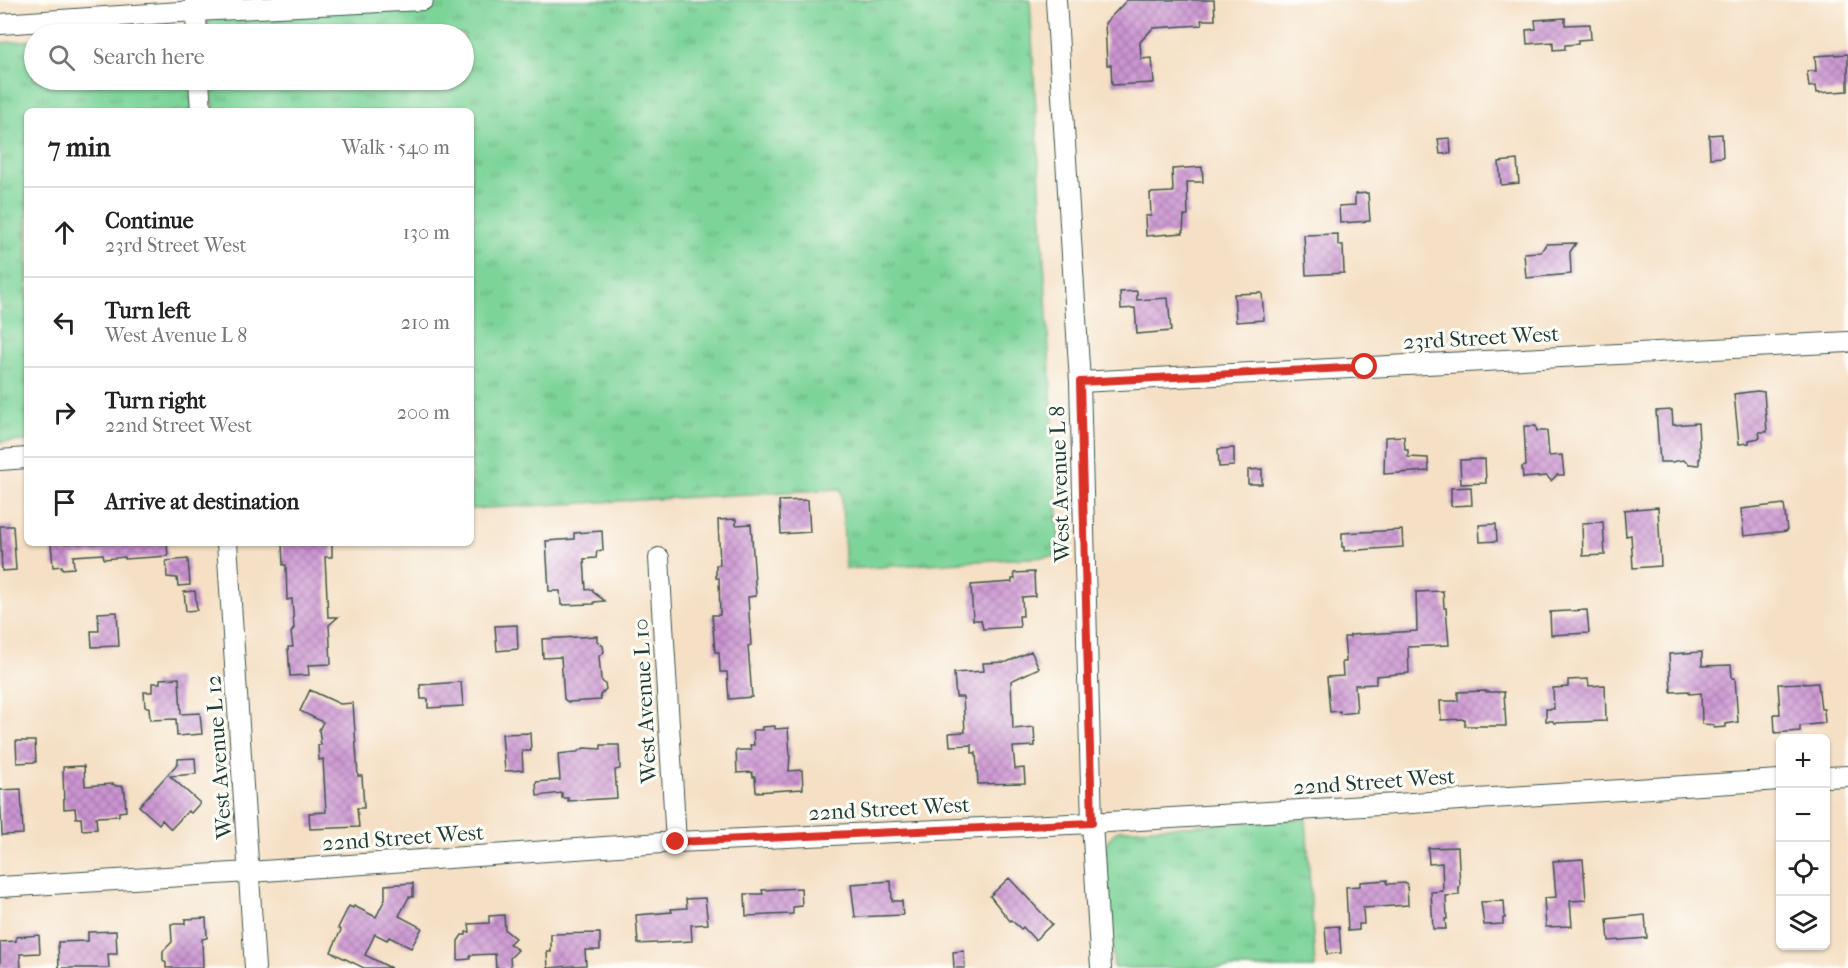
<!DOCTYPE html>
<meta charset="utf-8">
<style>
:root{--surface:#fff;--page:#f6f6f6;--text:#222;--muted:#767676;--line:#e0e0e0}
body{margin:0;font-family:"IM FELL French Canon",serif;background:var(--page);color:var(--text)}
.controls{position:absolute;right:18px;bottom:18px;display:grid;overflow:hidden;border-radius:9px;box-shadow:0 2px 4px #0004}
.controls button{width:54px;height:54px;display:grid;place-items:center;padding:0;border:0;border-bottom:2px solid var(--line);background:var(--surface);color:var(--text);font:30px sans-serif}
.stop{position:absolute;width:18px;height:18px;margin:-14px;border:4px solid #d93025;border-radius:50%;background:#fff}
.stop.end{background:#d93025;border-color:#fff;box-shadow:0 2px 6px #0008}
.list{margin:0;padding:0;list-style:none}
h2{display:flex;justify-content:space-between;align-items:center;height:78px;margin:0;padding:0 24px;font-size:26px}
h2 small{font-size:20px;font-weight:400;color:var(--muted)}
.list li{display:grid;grid-template-columns:39px 1fr auto;gap:18px;align-items:center;box-sizing:border-box;height:90px;padding:0 24px;border-top:2px solid var(--line)}
.list b{display:block;font-size:22px;white-space:nowrap}
.list p{margin:0;font-size:20px;white-space:nowrap;color:var(--muted)}
.list em{font-size:20px;font-style:normal;color:var(--muted)}
.icon{flex:none;width:33px;height:33px;fill:none;stroke:currentColor;stroke-width:2;stroke-linecap:round;stroke-linejoin:round}
.map{position:relative;flex:none;width:1848px;height:968px;overflow:hidden}
.search{position:absolute;background:var(--surface);box-shadow:0 2px 4px #0004;left:24px;top:24px;width:450px;height:66px;display:flex;align-items:center;gap:15px;box-sizing:border-box;padding:0 21px;border-radius:33px;color:var(--muted);font-size:22px}
.panel{position:absolute;background:var(--surface);box-shadow:0 2px 4px #0004;left:24px;top:108px;width:450px;height:438px;border-radius:9px}
.map>svg:first-child{display:block}
.grass{fill:url(#grass-tufts);stroke:#4e8866;stroke-width:1.5}
.building{fill:url(#building-cross-hatch)}
.lines{fill:none;stroke-linecap:round;stroke-linejoin:round}
.minor-casing{stroke:#3f554a;stroke-width:22}
.minor{stroke:#fff;stroke-width:20}
.route{stroke:#d93025;stroke-width:8}
.labels{text-anchor:middle;stroke-width:6;stroke-linejoin:round;paint-order:stroke}
.street-label{font-size:22px;fill:#1f3d34;stroke:#fdfcf7}
</style>
<div class="map">
<svg width="1848" height="968" viewBox="0 0 1848 968">
<defs>
<pattern id="grass-tufts" width="24" height="20" patternUnits="userSpaceOnUse" patternTransform="scale(1.5)"><rect width="24" height="20" fill="#7dd499"/><path d="M3 7l-1-3M5 7V3M7 7l1-3M15 17l-1-3M17 17v-4M19 17l1-3" fill="none" stroke="#66ad7e"/></pattern>
<pattern id="building-cross-hatch" width="8" height="8" patternUnits="userSpaceOnUse" patternTransform="scale(1.5)"><rect width="8" height="8" fill="#cc94d2"/><path d="M0 0l8 8M0 8l8-8" fill="none" stroke="#a57aab"/></pattern>
</defs>
<rect width="100%" height="100%" fill="#fdfcf7"/>
<filter id="ink" filterUnits="userSpaceOnUse"><feTurbulence type="fractalNoise" baseFrequency=".0167" numOctaves="2"/><feDisplacementMap in="SourceGraphic" scale="12" xChannelSelector="R" yChannelSelector="G"/><feConvolveMatrix kernelMatrix="1 2 1 2 8 2 1 2 1" color-interpolation-filters="sRGB"/></filter>
<filter id="wash" filterUnits="userSpaceOnUse"><feTurbulence type="fractalNoise" baseFrequency=".008" numOctaves="4" result="noise"/><feDisplacementMap in="SourceGraphic" scale="24" xChannelSelector="R" yChannelSelector="G"/><feGaussianBlur stdDeviation="1.35" result="paint"/><feColorMatrix in="noise" values="0 0 0 0 0 0 0 0 0 0 0 0 0 0 0 0 0 1.4 0 .05"/><feComposite in="paint" operator="in"/></filter>
<g filter="url(#wash)">
<rect width="100%" height="100%" fill="#f5e0c5"/>
<path class="grass" d="M208,0H1030L1060,556L846,569L841,489L471,509V111H214L212,80H464V34H210Z
M187,29V34H109Z
M34,40V80H190L192,111H27V441L0,442V43Z
M1306,819L1315,968H1114L1105,855C1105,842 1109,837 1119,830Z"/>
<g id="blocks">
<path class="building" d="M1127,0H1214L1215,20H1201L1202,25L1153,28L1140,42L1141,59L1152,58L1154,83L1112,85L1111,65H1107L1105,23Z
M1565,18V25L1590,24L1591,39L1578,40V44L1565,45V49L1553,50V42L1527,44L1526,30L1536,29L1535,20Z
M1848,54V91L1817,93L1816,86L1809,87L1807,71H1816L1815,56Z
M1722,134L1723,157L1710,158L1709,135Z
M1450,138L1451,153L1440,154L1438,139Z
M1517,160L1519,183L1501,185L1499,162Z
M1202,167L1203,182H1187L1188,216H1184L1183,233L1146,236L1145,216H1151L1150,193L1173,192L1172,169Z
M1368,193L1370,221L1340,223L1339,206L1355,205V194Z
M1338,234V245H1343L1344,273L1306,275L1304,235Z
M1576,243L1570,252L1571,274L1526,278L1524,253L1541,252L1546,244Z
M1137,291V300L1168,298L1171,331L1137,334L1135,308L1121,309L1120,292Z
M1262,293L1264,320L1236,322L1234,294Z
M1757,391L1764,392L1767,432H1759L1760,438L1749,440V443L1739,444L1734,394Z
M1672,410L1673,425L1698,423L1700,459H1699V465L1689,464L1683,460L1671,462H1660L1656,411Z
M1524,426H1536L1537,431H1547L1549,456L1562,455L1564,475H1557L1551,481L1547,476L1523,478L1522,467L1526,466Z
M1404,436L1405,450H1408V457L1428,458L1429,471L1384,474L1385,437Z
M1234,448V466L1219,467L1218,449Z
M1485,459L1486,483L1461,484L1460,460Z
M1262,469V484H1248V470Z
M1471,487L1472,505L1451,506V488Z
M808,500L810,532L781,534L779,501Z
M1784,504L1787,531L1744,536L1741,509Z
M1658,507L1661,566L1633,568L1631,535L1626,536L1624,510Z
M736,519V525L751,524L756,596L748,597L751,645L748,646L752,697L729,699L727,672H720L719,652H715L712,615H720L719,578H716V565H720L718,520Z
M1603,522L1605,555L1583,556L1582,523Z
M1496,524L1497,541L1480,542L1479,525Z
M0,526H13L16,570L2,571Z
M1402,530L1403,547L1344,551V547H1342V533Z
M602,531L603,550L597,551L596,558L584,559L586,590L593,589V592L605,601L594,602V604L561,605L560,591H549L546,541L574,539V533Z
M51,543H167L168,556L125,559V557L104,559L103,554L73,556L74,568L62,569V566L53,567Z
M282,543H332V557H325L328,617H338L329,625L331,664L308,665L309,675L290,676L288,647H293L291,633L294,628L292,599L287,600L286,565H283Z
M188,559L190,585L178,586L177,578L167,577L166,561Z
M1034,572L1035,596L1022,597L1023,616H1019L1020,627L983,629L981,620H973L971,585L1012,582V579H1015L1014,573Z
M195,591L197,610L186,611L184,592Z
M1443,591L1444,608H1446L1449,645L1408,647L1409,673L1376,676V684L1355,685L1357,712L1340,714V711L1330,712L1327,677L1343,676L1342,662H1346L1344,637H1350V635L1417,631L1416,592Z
M1587,610L1589,633L1551,635L1550,612Z
M117,612L119,646L92,647L91,631H99L98,613Z
M517,625L518,649L497,651L495,626Z
M597,636V641L603,646L604,652L599,656L601,680L605,684L606,689L600,695L601,700L568,702L564,699L561,657L543,658L542,639Z
M1031,651L1039,668L1011,681L1013,729L1034,727L1035,746L1013,747L1015,769L1024,768L1025,783L978,784L976,753H972V745L950,746L949,733L965,732L963,697H956L954,673L984,671L983,663L1007,662Z
M1702,652V666L1731,665L1732,678H1735L1738,722L1726,724V727L1714,728V725L1702,724L1701,693L1689,694V691L1671,692L1669,654Z
M179,678L181,714L200,713L202,734L177,736L176,719L150,720L149,707H145L144,692H152V683H160V679Z
M1588,679L1589,686L1605,685L1606,721L1554,723L1553,721H1546V709H1554L1553,688L1568,687V680Z
M461,682L463,706L428,708V699H421L420,685Z
M1804,683V684L1818,683L1821,709H1824L1825,723L1800,726V731L1775,733L1774,714H1780L1778,684Z
M310,690L340,704L353,703L358,776H362L364,808H357L359,827L310,829L309,813L326,812L323,759L319,760L318,745H321L319,730L323,722L300,711Z
M1486,691V692H1504L1506,726H1465V719L1441,720L1440,701H1458V692Z
M775,726V729L788,728L790,755L789,771L802,770L803,789L756,792L755,777H753L752,772L737,773L736,750H751L750,745H754L753,730H762V727Z
M530,733L531,751H522L523,770L505,771L502,734Z
M16,741H35L36,762L17,763Z
M601,745H619L620,769L615,770L617,798L568,801V798H562V793L537,796L536,782L560,780L558,754L577,752L584,748L601,749Z
M195,758L196,774L170,776L200,803L191,813L188,811L171,829L162,820L159,824L139,806L178,763V759Z
M84,766L85,786L113,784L116,786H123L124,792H125L126,811L119,812V816L96,817L97,829L82,830L81,818H76L75,808L64,809L63,767Z
M21,789L23,834L2,835L0,790Z
M1458,847L1460,887H1459V895L1446,896L1447,919H1445L1446,929H1433L1431,892L1443,891L1442,863L1429,864L1428,848Z
M1583,859L1586,900L1570,901L1572,926L1546,927L1544,898L1556,897L1553,861Z
M1009,878L1052,924L1035,940L1023,927L1021,929L1011,920L1010,921L990,896Z
M1387,880V884L1407,883L1408,905L1363,908L1364,924H1359V930L1348,931L1346,887L1360,886V882Z
M891,881L892,901H902L903,915L855,917L851,884Z
M413,883V897H409L399,916L422,928L411,948L389,937L387,940L375,934L365,955L391,968H364L331,952L341,930L338,928L349,906L353,908L354,906L376,917L385,899V885Z
M801,888L802,906L793,907V914L746,916L745,894H763L762,890Z
M705,898L708,924L691,925L692,941L638,944L636,915L672,912L671,909L687,908L686,899Z
M1504,901L1505,918H1503V924L1484,925L1481,902Z
M504,915L505,930L515,938L509,944L518,950L510,958L511,968H496L495,954L470,955V959L458,960V941L462,935H466V932H470L469,924L489,923V916Z
M1645,915L1647,938L1609,941L1607,919Z
M206,918L207,938L202,939L203,968H166V963L163,960V951L172,942L171,924H185V919Z
M1339,926L1341,953L1327,954L1325,927Z
M116,931L117,954H108L109,968H59L58,942L88,941V932Z
M600,933V950H585L586,965L548,968L547,952H551V934Z
M39,935L40,953L20,954L21,968H0V942L16,941V937Z
M964,951L965,968H954L953,952Z"/>
</g>
</g>
<g filter="url(#ink)">
<use href="#blocks" fill-opacity="0" stroke="#3f554a" stroke-width="1.5"/>
<g class="lines">
<defs>
<path id="minor" d="M195,0L197,34
M1056,0L1080,382L1092,823L1101,968
M0,24L195,11L423,0
M199,80L201,111
M1080,382L1848,342
M0,460L27,458
M227,543L255,968
M659,558L676,842
M1826,777L1848,776
M0,887L249,872L676,842L1092,823L1780,780"/>
</defs>
<use href="#minor" class="minor-casing"/>
<use href="#minor" class="minor"/>
</g>
</g>
<g class="lines" filter="url(#ink)">
<path class="route" d="M676,842L1092,823L1080,382L1365,367"/>
</g>
<g class="labels">
<g class="street-label">
<text transform="translate(1481 337) rotate(-3)" y="8">23rd Street West</text>
<text transform="translate(1059 484) rotate(-92)" y="8">West Avenue L 8</text>
<text transform="translate(644 701) rotate(-93)" y="8">West Avenue L 10</text>
<text transform="translate(218 757) rotate(-94)" y="8">West Avenue L 12</text>
<text transform="translate(1374 781) rotate(-4)" y="8">22nd Street West</text>
<text transform="translate(889 808) rotate(-3)" y="8">22nd Street West</text>
<text transform="translate(403 837) rotate(-4)" y="8">22nd Street West</text>
</g>
</g>
</svg>
<div class="controls">
<button>+</button>
<button>−</button>
<button><svg class="icon" aria-label="locate" viewBox="0 0 24 24"><circle cx="12" cy="12" r="6"/><path d="M12 2v4M12 18v4M2 12h4M18 12h4"/></svg></button>
<button><svg class="icon" aria-label="layers" viewBox="0 0 24 24"><path d="M12 4l9 5-9 5-9-5zM3 14l9 5 9-5"/></svg></button>
</div>
<div class="stop" style="left:1365px;top:367px"></div>
<div class="stop end" style="left:676px;top:842px"></div>
<div class="search"><svg class="icon" aria-label="search" viewBox="0 0 24 24"><circle cx="10" cy="10" r="6"/><path d="M15 15l6 6"/></svg>Search here</div>
<section class="panel">
<h2>7 min<small>Walk · 540 m</small></h2>
<ul class="list">
<li><svg class="icon" aria-label="ahead" viewBox="0 0 24 24"><path d="M12 20V5M6 11l6-6 6 6"/></svg><div><b>Continue</b><p>23rd Street West</p></div><em>130 m</em></li>
<li><svg class="icon" aria-label="left" viewBox="0 0 24 24"><path d="M17 20v-9H6M10 6l-5 5 5 5"/></svg><div><b>Turn left</b><p>West Avenue L 8</p></div><em>210 m</em></li>
<li><svg class="icon" aria-label="right" viewBox="0 0 24 24"><path d="M7 20v-9h11M14 6l5 5-5 5"/></svg><div><b>Turn right</b><p>22nd Street West</p></div><em>200 m</em></li>
<li><svg class="icon" aria-label="arrive" viewBox="0 0 24 24"><path d="M6 21V4h12l-3 4 3 4H6"/></svg><div><b>Arrive at destination</b></div></li>
</ul>
</section>
</div>
